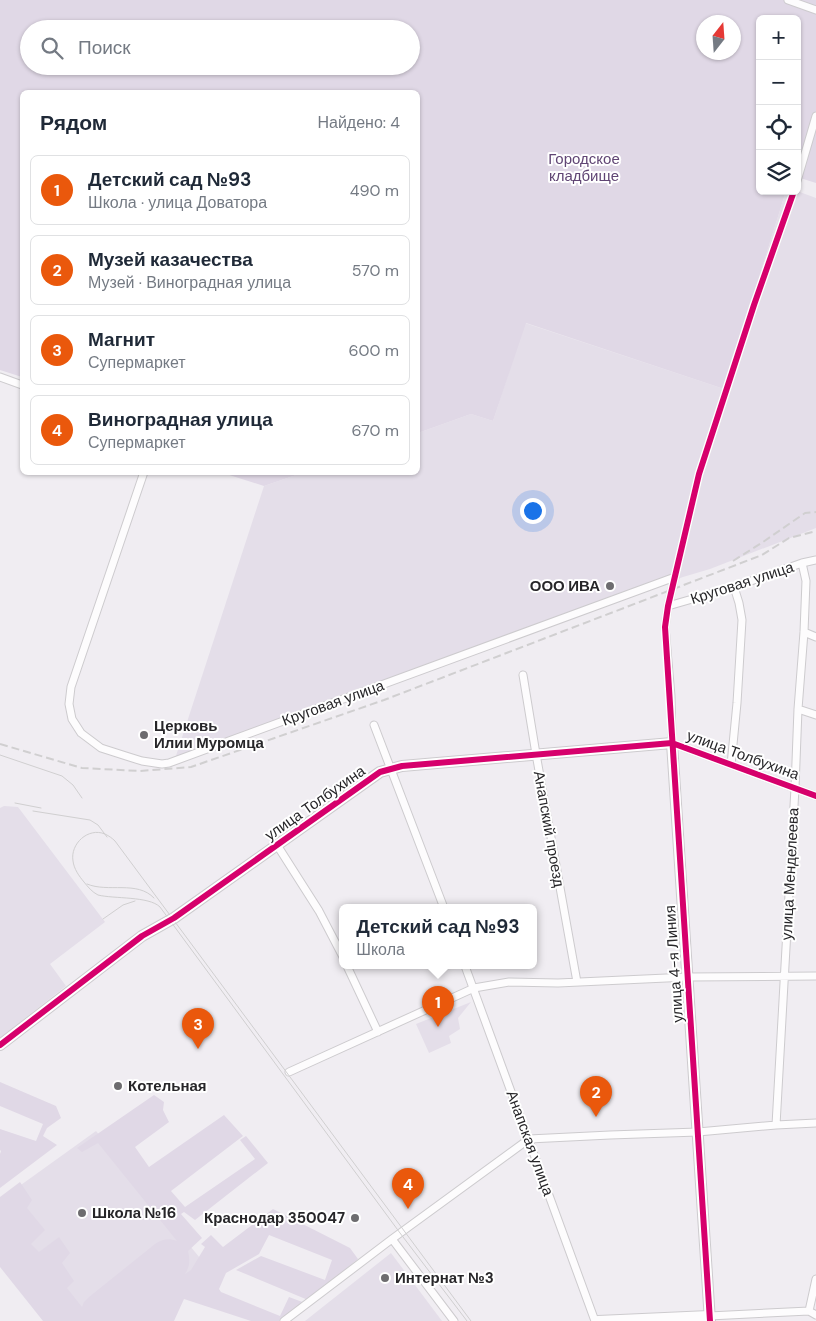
<!DOCTYPE html>
<html lang="ru">
<meta charset="utf-8">
<style>
:root{--surface:#fff;--page:#f2f2f3;--text:#1f2937;--muted:#747a83;--line:#e0e1e3;--accent:#ea580c}
body{margin:0;font-family:"DM Sans",sans-serif;background:var(--page);color:var(--text)}
.controls{position:absolute;right:15px;top:15px;display:grid;overflow:hidden;border-radius:8px;box-shadow:0 1px 4px #0004}
.controls button{width:45px;height:45px;display:grid;place-items:center;padding:0;border:0;border-bottom:1px solid var(--line);background:var(--surface);color:var(--text);font:25px sans-serif}
.compass{position:absolute;left:696px;top:15px;width:45px;height:45px;border-radius:50%;background:var(--surface);box-shadow:0 1px 4px #0004;rotate:17deg}
.you{position:absolute;left:532px;top:510px;width:18px;height:18px;margin:-12px;border:4px solid #fff;border-radius:50%;background:#1a73e8;box-shadow:0 0 0 8px #1a73e833}
.badge{display:grid;place-items:center;width:32px;height:32px;border-radius:50%;background:var(--accent);color:#fff;font-size:16px;font-weight:700}
.pin{position:absolute;translate:-50% -41px;filter:drop-shadow(0 1px 2px #0008)}
.pin::after{content:'';position:absolute;top:26px;width:18px;height:15px;background:inherit;clip-path:polygon(0 0,100% 0,50% 100%)}
.popup{position:absolute;left:339px;top:904px;width:198px;height:65px;box-sizing:border-box;display:grid;place-content:center;border-radius:8px;background:var(--surface);filter:drop-shadow(0 1px 4px #0005);font-size:16px;white-space:nowrap;color:var(--muted)}
.popup b{font-size:19px;color:var(--text)}
.popup::after{content:'';position:absolute;left:50%;top:100%;margin-left:-10px;border:10px solid transparent;border-top-color:var(--surface)}
.list{margin:0;padding:0;list-style:none}
h2{display:flex;justify-content:space-between;align-items:center;height:65px;margin:0;padding:0 20px;font-size:21px}
h2 small{font-size:16px;font-weight:400;color:var(--muted)}
.list li{display:grid;grid-template-columns:32px 1fr auto;gap:15px;align-items:center;box-sizing:border-box;height:70px;margin:0 10px 10px;padding:0 10px;border:1px solid var(--line);border-radius:8px}
.list b{display:block;font-size:19px;white-space:nowrap}
.list p{margin:0;font-size:16px;white-space:nowrap;color:var(--muted)}
.list em{font-size:16px;font-style:normal;color:var(--muted)}
.icon{flex:none;width:28px;height:28px;fill:none;stroke:currentColor;stroke-width:2;stroke-linecap:round;stroke-linejoin:round}
.map{position:relative;flex:none;width:816px;height:1321px;overflow:hidden}
.search{position:absolute;background:var(--surface);box-shadow:0 1px 4px #0004;left:20px;top:20px;width:400px;height:55px;display:flex;align-items:center;gap:12px;box-sizing:border-box;padding:0 18px;border-radius:28px;color:var(--muted);font-size:19px}
.panel{position:absolute;background:var(--surface);box-shadow:0 1px 4px #0004;left:20px;top:90px;width:400px;height:385px;border-radius:8px}
.map>svg:first-child{display:block}
.built{fill:#e4dee9}
.green{fill:#e0d8e6;fill-rule:evenodd}
.lines{fill:none;stroke-linecap:round;stroke-linejoin:round}
.street-casing{stroke:#cdcbce;stroke-width:9}
.secondary-casing{stroke:#cdcbce;stroke-width:12}
.street{stroke:#fdfcfd;stroke-width:7}
.secondary{stroke:#fdfcfd;stroke-width:10}
.tram{stroke:#d0cfd0;stroke-width:1}
.rail{stroke:#d0cfd0;stroke-width:2;stroke-dasharray:8 4;stroke-linecap:butt}
.cycleway-casing{stroke:#fff;stroke-width:9}
.cycleway{stroke:#d6006c;stroke-width:6}
.poi-dot{fill:#6d6c6f;stroke:#fff;stroke-width:2}
.labels{text-anchor:middle;stroke-width:4;stroke-linejoin:round;paint-order:stroke}
.park-label{font-size:15px;fill:#604574;stroke:#fff}
.street-label{font-size:15px;fill:#272629;stroke:#fff}
.poi-label{font-size:15px;font-weight:bold;fill:#272629;stroke:#fff;text-anchor:start}
</style>
<div class="map">
<svg width="816" height="1321" viewBox="0 0 816 1321">
<rect width="100%" height="100%" fill="#f0edf2"/>
<path class="built" d="M786,191H797L816,198V528L710,569L683,577L173,765L264,486L302,473L418,472V433L471,414L493,421L525,323L724,389Z
M4,806L18,807L105,922L50,964L66,986L0,1038V808Z
M471,1002L458,1018L460,1029L449,1036L451,1043L429,1053L416,1024Z
M96,1131L204,1263L132,1321H78L0,1200Z
M391,1253L442,1321H305L329,1302Z"/>
<path class="green" d="M0,0H816V183L797,177V19H760V191H786L724,389L526,323L493,421L471,414L418,433V92H22V377L0,370ZM704,22H734V52H704ZM29,29H411V66H29Z
M223,473H302L264,486Z
M0,1082L56,1106L61,1118L47,1128L43,1136L57,1145L0,1188V1154L1,1151L0,1150V1129L36,1141L43,1124L0,1106Z
M154,1095L164,1102L163,1110L169,1122L135,1147L149,1167L224,1115L243,1136L171,1191L185,1207L255,1159L240,1140L246,1136L268,1163L195,1220L184,1212L181,1214L202,1238L188,1251C190,1260 190,1266 185,1274L191,1270L205,1247L201,1244L211,1235L223,1247L273,1209L350,1248L358,1259L308,1300L236,1270L261,1256L325,1280L332,1260L269,1235L259,1254L226,1273L219,1289L221,1292L280,1316L289,1297L305,1303L279,1321H251L184,1299L174,1321H43L0,1267V1197L20,1182L32,1200L27,1208L45,1230L31,1244L39,1252L59,1237L70,1253L62,1263L74,1281L67,1288L82,1307L84,1302L89,1297L155,1244C162,1239 169,1238 177,1241L98,1143L82,1152L77,1148Z"/>
<g class="lines">
<defs>
<path id="street" d="M788,0L816,10
M797,181L816,116
M794,191L754,305L699,474L668,606L665,627L671,696L672,743L816,796
M0,377L22,385
M144,472L71,687L69,704L72,719L81,733L101,748L126,756L142,761L162,764L169,763L675,577
M668,606L734,587L802,563L816,560
M804,632L816,637
M523,675L536,754L577,982
M798,709L816,715
M374,725L444,908
M731,765L737,703L742,620L739,603L734,587
M277,845L319,911L343,957
M347,966L378,1032
M465,966L595,1321
M289,1072L474,988L509,982L558,983L688,977L816,976
M776,1125L795,788L798,709L804,632L806,581L802,563
M392,1239L454,1321
M809,1311L816,1279
M709,1316L809,1311L816,1315
M284,1321L392,1239L529,1139L610,1135L698,1132L776,1125L816,1123"/>
<path id="secondary" d="M0,1045L142,936L174,918L380,772L402,766L672,743L710,1321
M598,1321L709,1316"/>
</defs>
<use href="#street" class="street-casing"/>
<use href="#secondary" class="secondary-casing"/>
<use href="#street" class="street"/>
<use href="#secondary" class="secondary"/>
<path class="tram" d="M0,755L62,776L73,785L82,798
M15,803L41,808
M33,811L90,820L98,825L107,837
M87,884C108,893 137,880 154,898
M103,919L123,905L135,901
M467,1321L400,1233L160,907C149,896 114,899 98,895C92,892 88,887 84,882C79,876 74,869 73,861C70,844 88,827 105,834C109,836 112,838 115,841L471,1321"/>
<path class="rail" d="M733,561L763,542L805,513L816,512
M0,744L82,768L140,771L191,767L384,700L762,555L789,538L816,531"/>
<defs>
<path id="cycleway" d="M0,1045L142,936L174,918L380,772L402,766L672,743L816,796
M710,1321L665,627L668,606L699,474L754,305L794,191"/>
</defs>
<use href="#cycleway" class="cycleway-casing"/>
<use href="#cycleway" class="cycleway"/>
</g>
<g class="poi-dot">
<circle cx="610" cy="586" r="5"/>
<circle cx="144" cy="735" r="5"/>
<circle cx="118" cy="1086" r="5"/>
<circle cx="82" cy="1213" r="5"/>
<circle cx="355" cy="1218" r="5"/>
<circle cx="385" cy="1278" r="5"/>
</g>
<g class="labels">
<g class="park-label">
<text x="584" y="164">Городское<tspan x="584" dy="17">кладбище</tspan></text>
</g>
<g class="street-label">
<text transform="translate(742 583) rotate(-18)" y="5">Круговая улица</text>
<text transform="translate(333 703) rotate(-20)" y="5">Круговая улица</text>
<text transform="translate(743 755) rotate(20)" y="5">улица Толбухина</text>
<text transform="translate(315 803) rotate(-35)" y="5">улица Толбухина</text>
<text transform="translate(549 829) rotate(80)" y="5">Анапский проезд</text>
<text transform="translate(790 874) rotate(-87)" y="5">улица Менделеева</text>
<text transform="translate(674 964) rotate(-94)" y="5">улица 4-я Линия</text>
<text transform="translate(530 1143) rotate(70)" y="5">Анапская улица</text>
</g>
<g class="poi-label">
<text x="600" y="591" text-anchor="end">ООО ИВА</text>
<text x="154" y="731">Церковь<tspan x="154" dy="17">Илии Муромца</tspan></text>
<text x="128" y="1091">Котельная</text>
<text x="92" y="1218">Школа №16</text>
<text x="345" y="1223" text-anchor="end">Краснодар 350047</text>
<text x="395" y="1283">Интернат №3</text>
</g>
</g>
</svg>
<div class="controls">
<button>+</button>
<button>−</button>
<button><svg class="icon" aria-label="locate" viewBox="0 0 24 24"><circle cx="12" cy="12" r="6"/><path d="M12 2v4M12 18v4M2 12h4M18 12h4"/></svg></button>
<button><svg class="icon" aria-label="layers" viewBox="0 0 24 24"><path d="M12 4l9 5-9 5-9-5zM3 14l9 5 9-5"/></svg></button>
</div>
<svg class="compass" viewBox="-18 -18 36 36"><path d="M0-13l5 13h-10z" fill="#e53935"/><path d="M0 13l5-13h-10z" fill="#747a83"/></svg>
<div class="you"></div>
<div class="pin badge" style="left:438px;top:1027px">1</div>
<div class="popup"><b>Детский сад №93</b>Школа</div>
<div class="pin badge" style="left:596px;top:1117px">2</div>
<div class="pin badge" style="left:198px;top:1049px">3</div>
<div class="pin badge" style="left:408px;top:1209px">4</div>
<div class="search"><svg class="icon" aria-label="search" viewBox="0 0 24 24"><circle cx="10" cy="10" r="6"/><path d="M15 15l6 6"/></svg>Поиск</div>
<section class="panel">
<h2>Рядом<small>Найдено: 4</small></h2>
<ul class="list">
<li><span class="badge">1</span><div><b>Детский сад №93</b><p>Школа · улица Доватора</p></div><em>490 m</em></li>
<li><span class="badge">2</span><div><b>Музей казачества</b><p>Музей · Виноградная улица</p></div><em>570 m</em></li>
<li><span class="badge">3</span><div><b>Магнит</b><p>Супермаркет</p></div><em>600 m</em></li>
<li><span class="badge">4</span><div><b>Виноградная улица</b><p>Супермаркет</p></div><em>670 m</em></li>
</ul>
</section>
</div>
